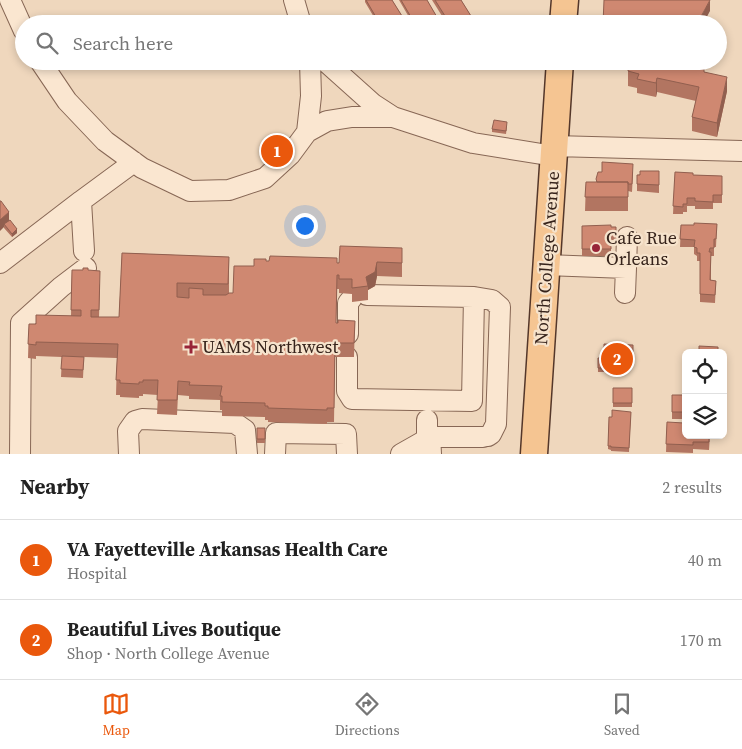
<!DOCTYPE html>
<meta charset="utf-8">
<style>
:root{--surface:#fff;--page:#f6f6f6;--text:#222;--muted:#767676;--line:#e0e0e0;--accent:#ea580c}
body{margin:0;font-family:"Source Serif 4",serif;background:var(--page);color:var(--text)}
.controls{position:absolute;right:15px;bottom:15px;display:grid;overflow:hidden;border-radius:8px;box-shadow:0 2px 8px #0003}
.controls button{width:45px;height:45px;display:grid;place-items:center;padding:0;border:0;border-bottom:1px solid var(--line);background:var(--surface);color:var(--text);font:25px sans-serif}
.you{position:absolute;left:304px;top:225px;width:18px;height:18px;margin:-12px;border:4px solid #fff;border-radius:50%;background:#1a73e8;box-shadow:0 0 0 8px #1a73e833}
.badge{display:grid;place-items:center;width:32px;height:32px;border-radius:50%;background:var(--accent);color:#fff;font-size:16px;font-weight:700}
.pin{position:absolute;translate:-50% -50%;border:2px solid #fff;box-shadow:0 1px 5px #0006}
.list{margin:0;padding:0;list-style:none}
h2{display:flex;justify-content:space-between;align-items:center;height:65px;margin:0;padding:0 20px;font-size:21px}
h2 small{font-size:16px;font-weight:400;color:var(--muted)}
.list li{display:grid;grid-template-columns:32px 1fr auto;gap:15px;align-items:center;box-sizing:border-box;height:80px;padding:0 20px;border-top:1px solid var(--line)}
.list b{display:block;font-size:19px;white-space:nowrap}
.list p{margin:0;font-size:16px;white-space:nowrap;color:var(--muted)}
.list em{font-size:16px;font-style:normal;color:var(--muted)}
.icon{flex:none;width:28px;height:28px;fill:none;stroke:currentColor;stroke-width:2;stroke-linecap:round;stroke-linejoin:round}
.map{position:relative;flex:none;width:742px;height:454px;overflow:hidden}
.search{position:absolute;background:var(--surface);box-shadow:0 2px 8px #0003;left:15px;right:15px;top:15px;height:55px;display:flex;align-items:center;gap:12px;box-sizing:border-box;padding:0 18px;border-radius:28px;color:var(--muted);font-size:19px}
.sheet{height:225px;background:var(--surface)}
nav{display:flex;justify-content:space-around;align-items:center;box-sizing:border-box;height:70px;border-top:1px solid var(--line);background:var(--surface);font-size:14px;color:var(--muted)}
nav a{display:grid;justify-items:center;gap:2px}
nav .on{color:var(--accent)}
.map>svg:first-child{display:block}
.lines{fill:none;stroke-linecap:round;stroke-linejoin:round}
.minor-casing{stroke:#876755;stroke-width:22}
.major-casing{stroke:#54372a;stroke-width:29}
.minor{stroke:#fae6d0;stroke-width:20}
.major{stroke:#f5c592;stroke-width:26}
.wall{fill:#b27561}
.shaded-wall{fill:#915f4f}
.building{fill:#cf8871;stroke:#915f4f}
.poi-dot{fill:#982438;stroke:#f6e3cc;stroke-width:2}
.labels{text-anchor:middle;stroke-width:4.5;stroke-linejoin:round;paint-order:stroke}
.poi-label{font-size:18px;fill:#36231b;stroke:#f6e3cc;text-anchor:start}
.street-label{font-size:18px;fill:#36231b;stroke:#f6e3cc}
</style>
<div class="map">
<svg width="742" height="454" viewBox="0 0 742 454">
<rect width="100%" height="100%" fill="#efd7bd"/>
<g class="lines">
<defs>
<path id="minor" d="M10,0L24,31
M294,0L301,24
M40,61L67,101L105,141L142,168L190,191L229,190L265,178L290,155L307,132L311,96L310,61
M325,61L373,104L393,117L473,143L554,156
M307,132L327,121L352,117H393
M554,146L742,151
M84,251L81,201L134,162
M0,263L81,201
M546,265L626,268L627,237
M625,293L626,268
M367,295L474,297L492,300L500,307L496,424L491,434L488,436
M348,334V303L352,298
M347,357V391L352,399L472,401L474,297
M427,420V433L430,434L431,454
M20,454L21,323L61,287L86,268
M129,454L128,431L135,421L142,419L235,423L245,430L247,454
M275,454L276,433L346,434L347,454
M401,454L431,437H483"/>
<path id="major" d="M563,24L565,0
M534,454L560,61"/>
</defs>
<use href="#minor" class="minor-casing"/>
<use href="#major" class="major-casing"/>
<use href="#minor" class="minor"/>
<use href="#major" class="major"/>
</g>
<path class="wall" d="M365,0H392L407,24H378L365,2Z
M399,0H427L441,24H413Z
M432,0H461L476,24H447Z
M435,61H452L440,69Z
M628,71L704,72L727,91L717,137L692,131V117L696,101L657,92L656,97L637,93V88L628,86Z
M507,126L506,134L492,132V129Z
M659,171V193L637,191V175Z
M633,172L632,192L628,191V211H585L586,182H596V179Z
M675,172L693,175L722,176V203H713V209H695V206H687V212H683V214H673Z
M0,201L9,220L17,233L12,237L4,228Z
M717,224L716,247H714V256H711V280L716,281L715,303L700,302V261H697V256L694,254V247H680L681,225H694Z
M582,226L616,227V240H611V256H582Z
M402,248V277L377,276L375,286L368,290V300L352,302V294L339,293V289H337L336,323L355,321L354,357H335L334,422H327V424L268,422V420H265V417L222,416V410H220V400L189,399V396L178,395L177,415L157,414L158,395L143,394V396H139V398L120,397V395H116L117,358L84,357L83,378L61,377L62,357L36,356V359L28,358L29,324H36L71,316L72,270H88L100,285L99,317H119L122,253L229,257V294L233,293L254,266L266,261L337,263Z
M633,345V356H631L630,372H598V358H604Z
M613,388H632V407H613Z
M672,395H686V419H672Z
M631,412L629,452L611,451V450L608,449L609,417H612Z
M667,422L710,435L709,450L693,449V453L666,452Z
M257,428H265V443H257Z"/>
<path class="shaded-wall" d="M710,0V11L703,24H697Z
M446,61H452L440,69V65Z
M477,61H483L475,67V63Z
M727,77V91L717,137V123Z
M657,78V92L656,97V83Z
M9,212V223L4,224V227L0,231V220Z
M17,229V233L12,237V234Z
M377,262V276L375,286L368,290V286L366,277Z"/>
<path class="building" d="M366,0H392L407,24H380Z
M401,0H427L441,24H415Z
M435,0H461L476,24H450Z
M604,0H710L697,24H603Z
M438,61H446L440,65Z
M630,61H668L704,69V72L727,77L717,123L692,117L699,87L657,78L656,83L637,79L639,74L628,71Z
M494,120L507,122L506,131L492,129Z
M602,162L633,164L632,184H628V182H597L596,179L598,172H602Z
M640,171H659V185L637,184V175H640Z
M675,172L693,173V175L722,176V195H713V202L695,201V198H687V204H683V207L673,206Z
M586,182H628V197H585Z
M0,201H1L9,212L0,220Z
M10,220L17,229L12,234L4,224Z
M694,223L717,224L716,239H714V248H710L709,252H711L710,280L716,281L715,295L700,294V253H697V248L694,247L695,240L680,239L681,225H694Z
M611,225V227H616V232H611V249H582V226Z
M340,246L402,248V263L377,262L375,272L366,277L368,286L352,288V279H339V275H337L336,323H338V320L355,321L354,343H335L334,408H327V410L268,408V406H265V403L222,402V396H220L222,386L189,385L190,382L178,381L177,400H157L158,380H143V382H139V384L120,383V380H116L118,344L36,342V345L28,344L29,324H36V315L81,316V310H71L72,270H83V268H88V270L100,271L99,310H91V317H119L122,253L229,257L228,284L177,283V297L189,298V288L203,289V295H226L229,293H233L234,266H254V259H266V261H269L270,256L337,258V263H339Z
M604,344L633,345V352H631L630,368H598V358H604Z
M699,346L718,347V353H699Z
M62,356L84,357L83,370L61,369Z
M613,388H632V403H613Z
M672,395H686V412H672Z
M612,410L631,412L629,448L611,447V446H608L609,417H612Z
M684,420H686V435H709V442H693V445L666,444L667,422L684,423Z
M257,428H265V439H257Z"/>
<g class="poi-dot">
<circle cx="596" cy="248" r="5"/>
<path d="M188.5 339.5h5v5h5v5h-5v5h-5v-5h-5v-5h5z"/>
</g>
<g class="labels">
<g class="poi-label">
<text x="606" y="244">Cafe Rue<tspan x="606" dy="21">Orleans</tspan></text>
<text x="202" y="353">UAMS Northwest</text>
</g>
<g class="street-label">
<text transform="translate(547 258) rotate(-86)" y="6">North College Avenue</text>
</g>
</g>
</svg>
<div class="controls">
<button><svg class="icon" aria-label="locate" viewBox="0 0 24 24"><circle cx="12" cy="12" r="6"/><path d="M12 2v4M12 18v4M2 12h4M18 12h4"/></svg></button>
<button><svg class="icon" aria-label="layers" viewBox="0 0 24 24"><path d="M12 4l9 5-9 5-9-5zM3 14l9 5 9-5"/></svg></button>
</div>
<div class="you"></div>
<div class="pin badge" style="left:277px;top:151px">1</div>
<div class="pin badge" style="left:617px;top:359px">2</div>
<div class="search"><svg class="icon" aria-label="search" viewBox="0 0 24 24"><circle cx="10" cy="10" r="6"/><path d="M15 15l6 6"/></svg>Search here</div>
</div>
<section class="sheet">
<h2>Nearby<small>2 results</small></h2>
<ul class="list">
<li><span class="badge">1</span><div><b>VA Fayetteville Arkansas Health Care</b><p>Hospital</p></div><em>40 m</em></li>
<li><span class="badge">2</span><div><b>Beautiful Lives Boutique</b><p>Shop · North College Avenue</p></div><em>170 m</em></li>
</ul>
</section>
<nav>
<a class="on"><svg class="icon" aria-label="map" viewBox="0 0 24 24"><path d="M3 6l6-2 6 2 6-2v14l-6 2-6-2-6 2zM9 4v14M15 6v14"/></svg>Map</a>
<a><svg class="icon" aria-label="directions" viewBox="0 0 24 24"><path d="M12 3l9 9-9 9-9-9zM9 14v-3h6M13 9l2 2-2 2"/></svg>Directions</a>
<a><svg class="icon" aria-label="saved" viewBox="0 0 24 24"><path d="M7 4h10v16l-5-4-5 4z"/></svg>Saved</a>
</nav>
